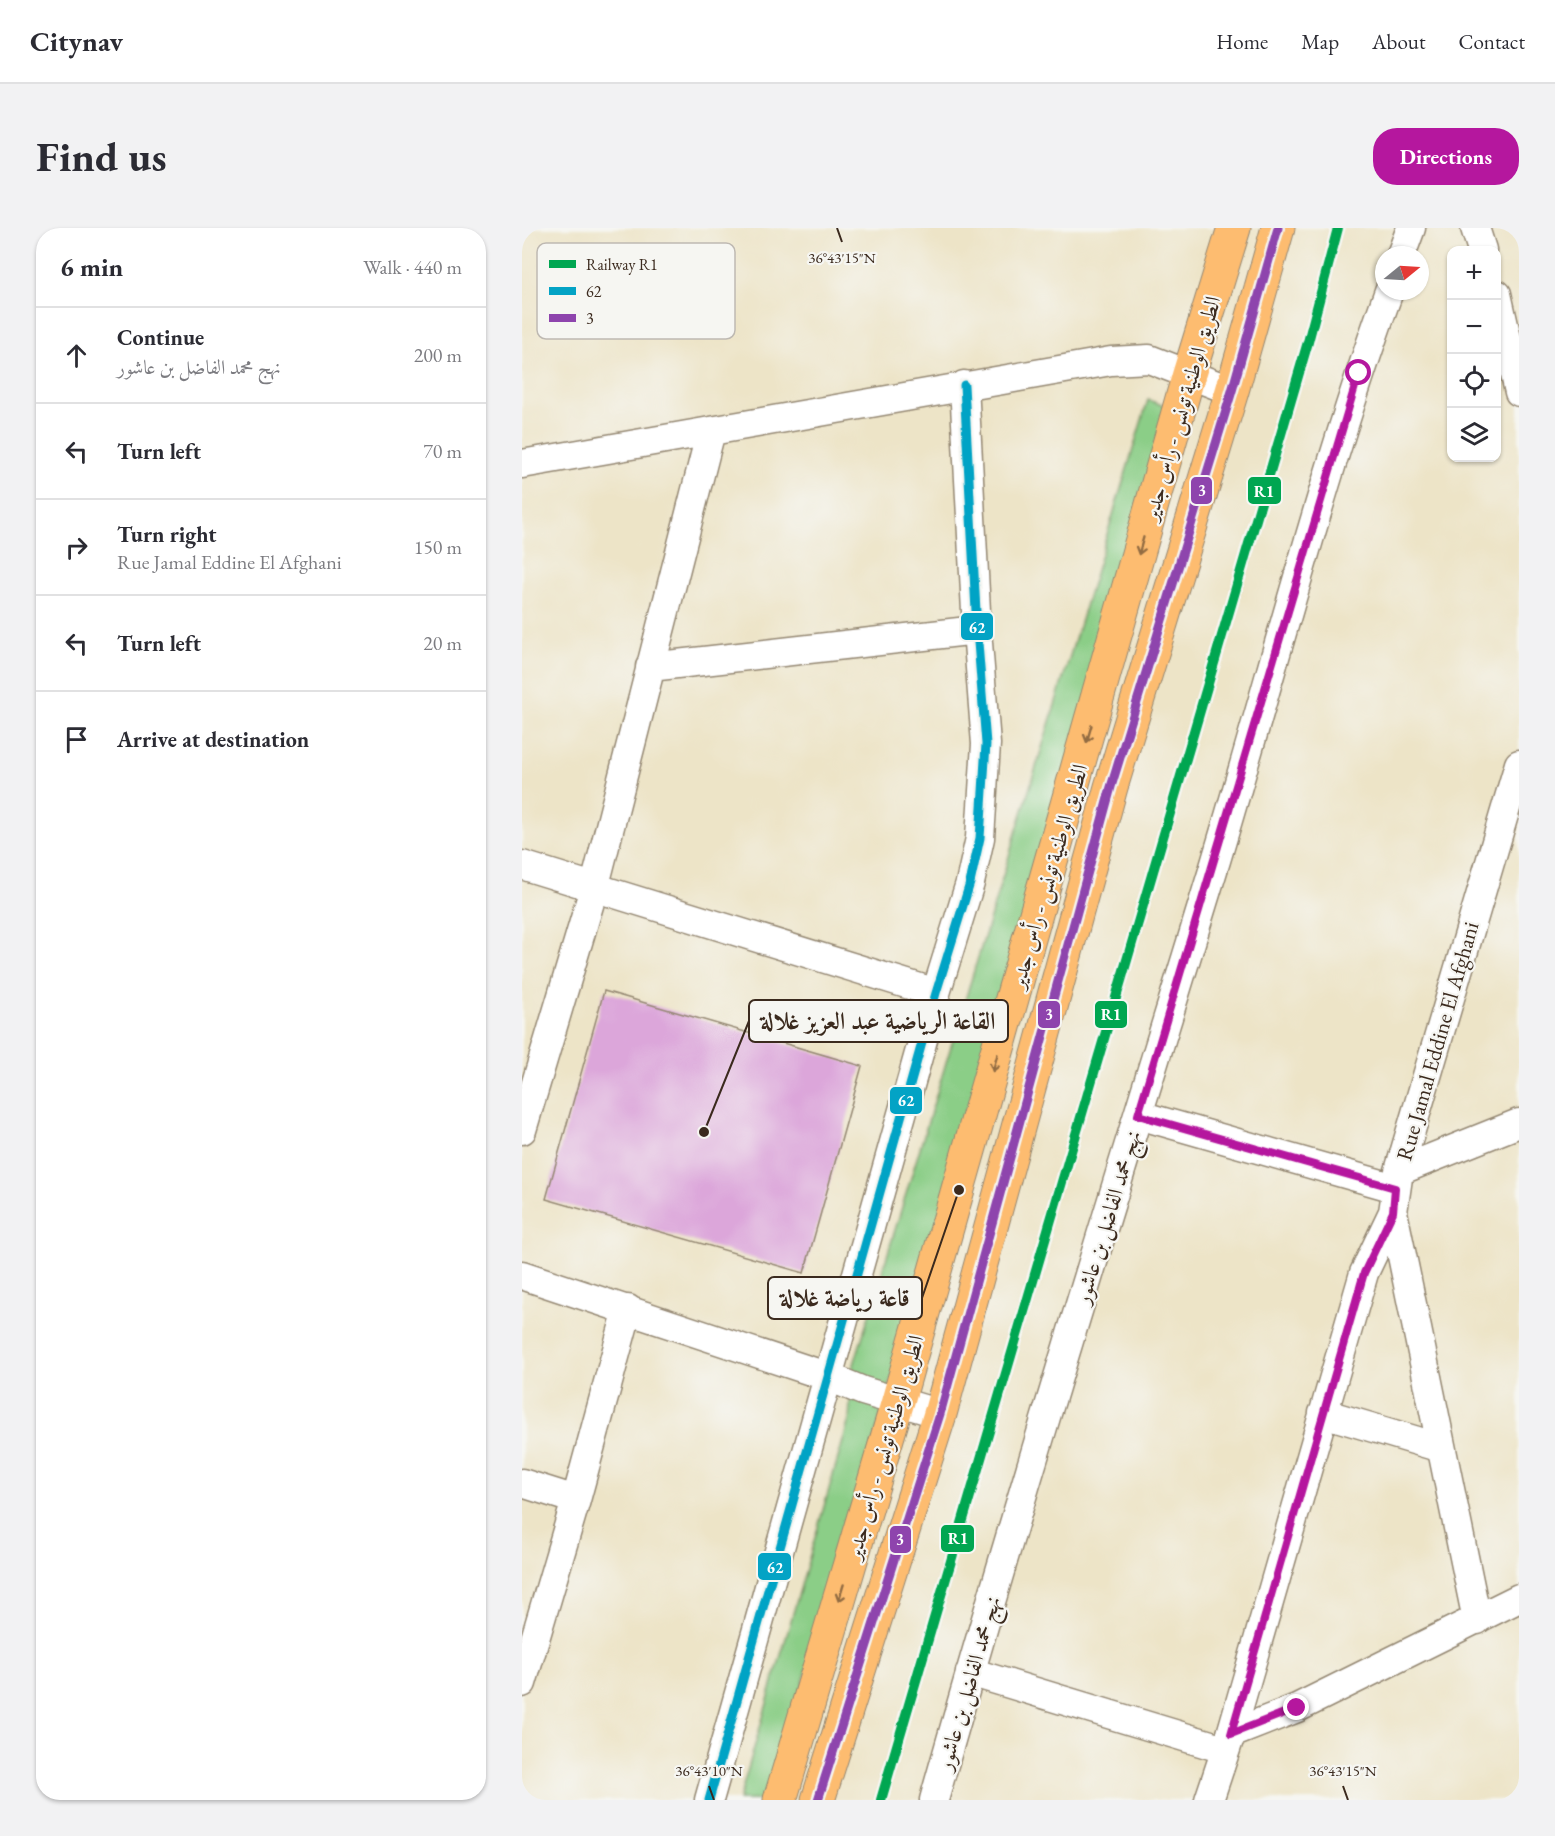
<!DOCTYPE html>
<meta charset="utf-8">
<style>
:root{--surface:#fff;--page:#f2f2f3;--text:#2b2b33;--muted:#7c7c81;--line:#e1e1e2;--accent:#b5179e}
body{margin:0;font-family:"EB Garamond",Amiri,serif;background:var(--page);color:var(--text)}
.controls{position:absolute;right:18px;top:18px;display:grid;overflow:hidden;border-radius:12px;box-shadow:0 2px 4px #0004}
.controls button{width:54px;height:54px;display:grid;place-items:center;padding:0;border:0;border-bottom:2px solid var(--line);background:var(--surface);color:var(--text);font:30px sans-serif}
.compass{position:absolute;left:853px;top:18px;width:54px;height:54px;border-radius:50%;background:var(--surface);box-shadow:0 2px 4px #0004;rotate:72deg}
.stop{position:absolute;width:18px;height:18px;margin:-14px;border:4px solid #b5179e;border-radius:50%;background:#fff}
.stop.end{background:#b5179e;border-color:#fff;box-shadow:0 2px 6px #0008}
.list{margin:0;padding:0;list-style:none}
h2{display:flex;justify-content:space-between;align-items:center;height:78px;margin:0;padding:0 24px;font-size:26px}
h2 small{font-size:20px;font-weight:400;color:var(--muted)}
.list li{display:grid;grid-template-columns:39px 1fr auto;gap:18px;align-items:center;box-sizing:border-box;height:96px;padding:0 24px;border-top:2px solid var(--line)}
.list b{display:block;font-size:22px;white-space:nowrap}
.list p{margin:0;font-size:20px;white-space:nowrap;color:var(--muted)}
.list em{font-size:20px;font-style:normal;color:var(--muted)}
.icon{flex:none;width:33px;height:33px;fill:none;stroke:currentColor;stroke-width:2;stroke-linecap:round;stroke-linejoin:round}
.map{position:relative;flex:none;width:997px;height:1572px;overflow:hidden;border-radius:24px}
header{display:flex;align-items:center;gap:36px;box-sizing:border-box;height:84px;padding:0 30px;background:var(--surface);border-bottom:2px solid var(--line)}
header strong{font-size:28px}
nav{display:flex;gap:33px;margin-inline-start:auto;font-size:21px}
.intro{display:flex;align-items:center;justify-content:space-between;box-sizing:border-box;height:144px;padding:0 36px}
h1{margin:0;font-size:42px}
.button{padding:15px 27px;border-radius:24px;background:var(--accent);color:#fff;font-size:21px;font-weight:700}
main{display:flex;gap:36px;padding:0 36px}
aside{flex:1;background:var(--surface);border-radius:24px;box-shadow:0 2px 4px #0004}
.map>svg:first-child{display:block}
.green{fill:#8bce87;stroke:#637c52;stroke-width:1.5}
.building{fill:#dca6da}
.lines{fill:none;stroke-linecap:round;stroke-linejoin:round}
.minor-casing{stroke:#948772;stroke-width:31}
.highway-casing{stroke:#948772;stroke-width:35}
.minor{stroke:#fff;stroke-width:28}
.highway{stroke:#fdbc70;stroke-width:33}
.bus-1-casing{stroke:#f6f6f2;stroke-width:14}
.bus-2-casing{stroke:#f6f6f2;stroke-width:14}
.bus-1{stroke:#03a3c5;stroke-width:9}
.bus-2{stroke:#8e44ad;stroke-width:9}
.rail-1-casing{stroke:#f6f6f2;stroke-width:15}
.rail-1{stroke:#00a651;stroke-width:10}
.oneway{stroke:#926c43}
.route{stroke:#b5179e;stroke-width:8}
.ticks{fill:none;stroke:#3b2a1e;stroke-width:2}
.labels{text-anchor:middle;stroke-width:4.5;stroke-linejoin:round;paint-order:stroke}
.street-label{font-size:22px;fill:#3b2a1e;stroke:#f6f6f2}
.key{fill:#f6f6f2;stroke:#beb9b2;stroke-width:1.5}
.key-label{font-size:16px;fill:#3b2a1e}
.ticks-label{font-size:15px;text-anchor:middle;fill:#3b2a1e;stroke:#f6f6f2;stroke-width:4.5;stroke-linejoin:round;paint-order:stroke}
.leader{fill:none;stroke:#3b2a1e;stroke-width:2}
.callout-dot{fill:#3b2a1e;stroke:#f6f6f2;stroke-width:2}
.callout{fill:#f6f6f2;stroke:#3b2a1e;stroke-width:2}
.callout-label{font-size:24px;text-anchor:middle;font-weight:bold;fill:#3b2a1e}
.line-badge{stroke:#f6f6f2;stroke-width:2}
.badge-label{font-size:16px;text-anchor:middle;font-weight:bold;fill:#fff}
</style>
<header>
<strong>Citynav</strong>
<nav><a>Home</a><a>Map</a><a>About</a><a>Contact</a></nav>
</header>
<div class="intro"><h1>Find us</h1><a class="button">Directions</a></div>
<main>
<aside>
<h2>6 min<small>Walk · 440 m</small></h2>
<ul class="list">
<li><svg class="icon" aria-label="ahead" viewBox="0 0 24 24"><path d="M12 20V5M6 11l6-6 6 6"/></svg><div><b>Continue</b><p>نهج محمد الفاضل بن عاشور</p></div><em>200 m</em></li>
<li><svg class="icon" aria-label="left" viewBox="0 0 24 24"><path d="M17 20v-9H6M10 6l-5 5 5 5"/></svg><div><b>Turn left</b></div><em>70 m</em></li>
<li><svg class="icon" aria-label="right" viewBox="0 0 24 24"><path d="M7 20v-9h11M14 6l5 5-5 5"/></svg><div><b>Turn right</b><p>Rue Jamal Eddine El Afghani</p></div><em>150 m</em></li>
<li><svg class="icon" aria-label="left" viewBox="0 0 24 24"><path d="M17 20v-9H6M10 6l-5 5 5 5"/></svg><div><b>Turn left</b></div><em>20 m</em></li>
<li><svg class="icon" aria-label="arrive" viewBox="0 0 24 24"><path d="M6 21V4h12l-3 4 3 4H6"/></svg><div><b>Arrive at destination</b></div></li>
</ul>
</aside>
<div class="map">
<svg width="997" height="1572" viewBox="0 0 997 1572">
<rect width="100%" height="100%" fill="#f6f6f2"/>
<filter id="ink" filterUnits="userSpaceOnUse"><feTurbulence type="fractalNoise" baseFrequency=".0167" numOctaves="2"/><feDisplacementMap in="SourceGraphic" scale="12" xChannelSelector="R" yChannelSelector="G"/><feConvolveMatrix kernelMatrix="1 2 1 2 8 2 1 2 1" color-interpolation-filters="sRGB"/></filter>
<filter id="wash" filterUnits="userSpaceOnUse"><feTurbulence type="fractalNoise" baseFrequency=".008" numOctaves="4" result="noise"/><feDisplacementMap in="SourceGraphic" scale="24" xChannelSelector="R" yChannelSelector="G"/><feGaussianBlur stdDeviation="1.35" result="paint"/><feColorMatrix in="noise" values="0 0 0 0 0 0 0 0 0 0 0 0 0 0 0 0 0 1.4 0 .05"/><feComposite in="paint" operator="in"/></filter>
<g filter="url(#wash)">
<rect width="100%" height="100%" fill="#ede4c7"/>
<path class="green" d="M626,172L652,181L247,1572H217L327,1192L330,1143Z"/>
<g id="blocks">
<path class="building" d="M82,763L340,838L282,1045L24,971Z"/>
</g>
</g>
<g filter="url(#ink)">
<use href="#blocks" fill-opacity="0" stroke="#948772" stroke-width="1.5"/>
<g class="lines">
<defs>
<path id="minor" d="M953,0L960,22
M879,27L889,0
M975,66L997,164
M0,236L589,133L627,131L710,163
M128,439L455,402
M0,637L414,765
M617,887L873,960
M0,902L73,657L189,203
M877,943L997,895
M871,984L955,1392
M0,1047L307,1149L341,1163L418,1186
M801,1185L919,1220
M0,1255L54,1272
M448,1444L702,1521
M0,1455L54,1272L106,1081
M709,1506L775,1480L997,1370
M187,1572L414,765L448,655L458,610L464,516L455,402L442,157
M412,1572C500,1259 597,950 692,639C750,447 799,252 867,63
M687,1572L709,1506L842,1045L871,984L877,943L997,536"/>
<path id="highway" d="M258,1572L376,1173L667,146L712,0
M296,1572L418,1186L589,559L710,163L756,0"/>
</defs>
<use href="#minor" class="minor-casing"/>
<use href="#highway" class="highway-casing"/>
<use href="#minor" class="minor"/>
<use href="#highway" class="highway"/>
<defs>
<path id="bus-1" d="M187,1572L414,765L448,655L458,610L464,516L455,402L442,157"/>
<path id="bus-2" d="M296,1572L418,1186L589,559L710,163L756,0"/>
</defs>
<use href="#bus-1" class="bus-1-casing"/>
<use href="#bus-2" class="bus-2-casing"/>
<use href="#bus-1" class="bus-1"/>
<use href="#bus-2" class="bus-2"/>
<defs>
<path id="rail-1" d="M359,1572L786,114L816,0"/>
</defs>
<use href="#rail-1" class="rail-1-casing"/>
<use href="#rail-1" class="rail-1"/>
</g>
<defs><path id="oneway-shaft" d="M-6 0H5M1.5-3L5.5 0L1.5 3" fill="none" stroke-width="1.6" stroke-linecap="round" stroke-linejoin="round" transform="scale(1.5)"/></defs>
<g class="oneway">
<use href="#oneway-shaft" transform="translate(619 318) rotate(106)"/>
<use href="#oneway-shaft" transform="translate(567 506) rotate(106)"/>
<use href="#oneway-shaft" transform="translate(473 835) rotate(106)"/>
<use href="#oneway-shaft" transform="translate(319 1365) rotate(107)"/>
</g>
</g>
<g class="lines" filter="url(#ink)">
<path class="route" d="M775,1480L709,1506L842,1045L871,984L873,960L616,887L837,145"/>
</g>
<path class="ticks" d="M315,0L320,14M187,1558L192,1572M821,1558L826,1572"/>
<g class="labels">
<g class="street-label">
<text transform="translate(659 180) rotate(-74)" y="8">الطريق الوطنية تونس - رأس جدير</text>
<text transform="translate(526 648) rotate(-74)" y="8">الطريق الوطنية تونس - رأس جدير</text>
<text transform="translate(915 813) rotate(-74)" y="8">Rue Jamal Eddine El Afghani</text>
<text transform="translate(585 989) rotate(-73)" y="8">نهج محمد الفاضل بن عاشور</text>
<text transform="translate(362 1219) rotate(-74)" y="8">الطريق الوطنية تونس - رأس جدير</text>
<text transform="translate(446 1455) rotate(-74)" y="8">نهج محمد الفاضل بن عاشور</text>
</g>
</g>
<rect x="15" y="15" width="198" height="96" rx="9" class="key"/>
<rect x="27" y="32" width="27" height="8" fill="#00a651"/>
<rect x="27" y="59" width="27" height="8" fill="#03a3c5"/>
<rect x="27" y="86" width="27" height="8" fill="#8e44ad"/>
<g class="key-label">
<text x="64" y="42">Railway R1</text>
<text x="64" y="69">62</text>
<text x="64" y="96">3</text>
</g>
<g class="ticks-label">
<text x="320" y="35">36°43'15"N</text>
<text x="187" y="1548">36°43'10"N</text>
<text x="821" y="1548">36°43'15"N</text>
</g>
<path class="leader" d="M182 904L227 793M437 962L400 1070"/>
<g class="callout-dot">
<circle cx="182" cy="904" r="6"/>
<circle cx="437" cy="962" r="6"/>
</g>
<g class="callout">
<rect x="227" y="772" width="259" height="42" rx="6"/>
<rect x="246" y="1049" width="154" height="42" rx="6"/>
</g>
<g class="callout-label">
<text x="356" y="801">القاعة الرياضية عبد العزيز غلالة</text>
<text x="323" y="1078">قاعة رياضة غلالة</text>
</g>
<g class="line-badge">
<rect x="668" y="248" width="23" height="29" rx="6" fill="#8e44ad"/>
<rect x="725" y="248" width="35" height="29" rx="6" fill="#00a651"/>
<rect x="438" y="384" width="34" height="29" rx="6" fill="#03a3c5"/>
<rect x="515" y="772" width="24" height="29" rx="6" fill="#8e44ad"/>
<rect x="572" y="772" width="34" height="29" rx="6" fill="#00a651"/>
<rect x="367" y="858" width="34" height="29" rx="6" fill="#03a3c5"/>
<rect x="418" y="1296" width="35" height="29" rx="6" fill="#00a651"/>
<rect x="367" y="1297" width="23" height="29" rx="6" fill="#8e44ad"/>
<rect x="235" y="1324" width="35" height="29" rx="6" fill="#03a3c5"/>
</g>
<g class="badge-label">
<text x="680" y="268">3</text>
<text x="742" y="269">R1</text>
<text x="455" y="405">62</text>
<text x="527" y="792">3</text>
<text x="589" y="792">R1</text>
<text x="384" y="878">62</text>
<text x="436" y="1316">R1</text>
<text x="378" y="1317">3</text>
<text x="253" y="1345">62</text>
</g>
</svg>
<div class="controls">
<button>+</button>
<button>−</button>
<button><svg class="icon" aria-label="locate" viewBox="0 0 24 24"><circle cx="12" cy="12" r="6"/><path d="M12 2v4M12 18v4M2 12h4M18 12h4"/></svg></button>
<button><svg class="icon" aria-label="layers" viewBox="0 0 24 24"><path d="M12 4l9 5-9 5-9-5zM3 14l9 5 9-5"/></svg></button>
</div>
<svg class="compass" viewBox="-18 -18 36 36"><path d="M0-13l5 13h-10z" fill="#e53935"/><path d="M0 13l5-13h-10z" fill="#7c7c81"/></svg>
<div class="stop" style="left:837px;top:145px"></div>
<div class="stop end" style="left:775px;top:1480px"></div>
</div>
</main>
